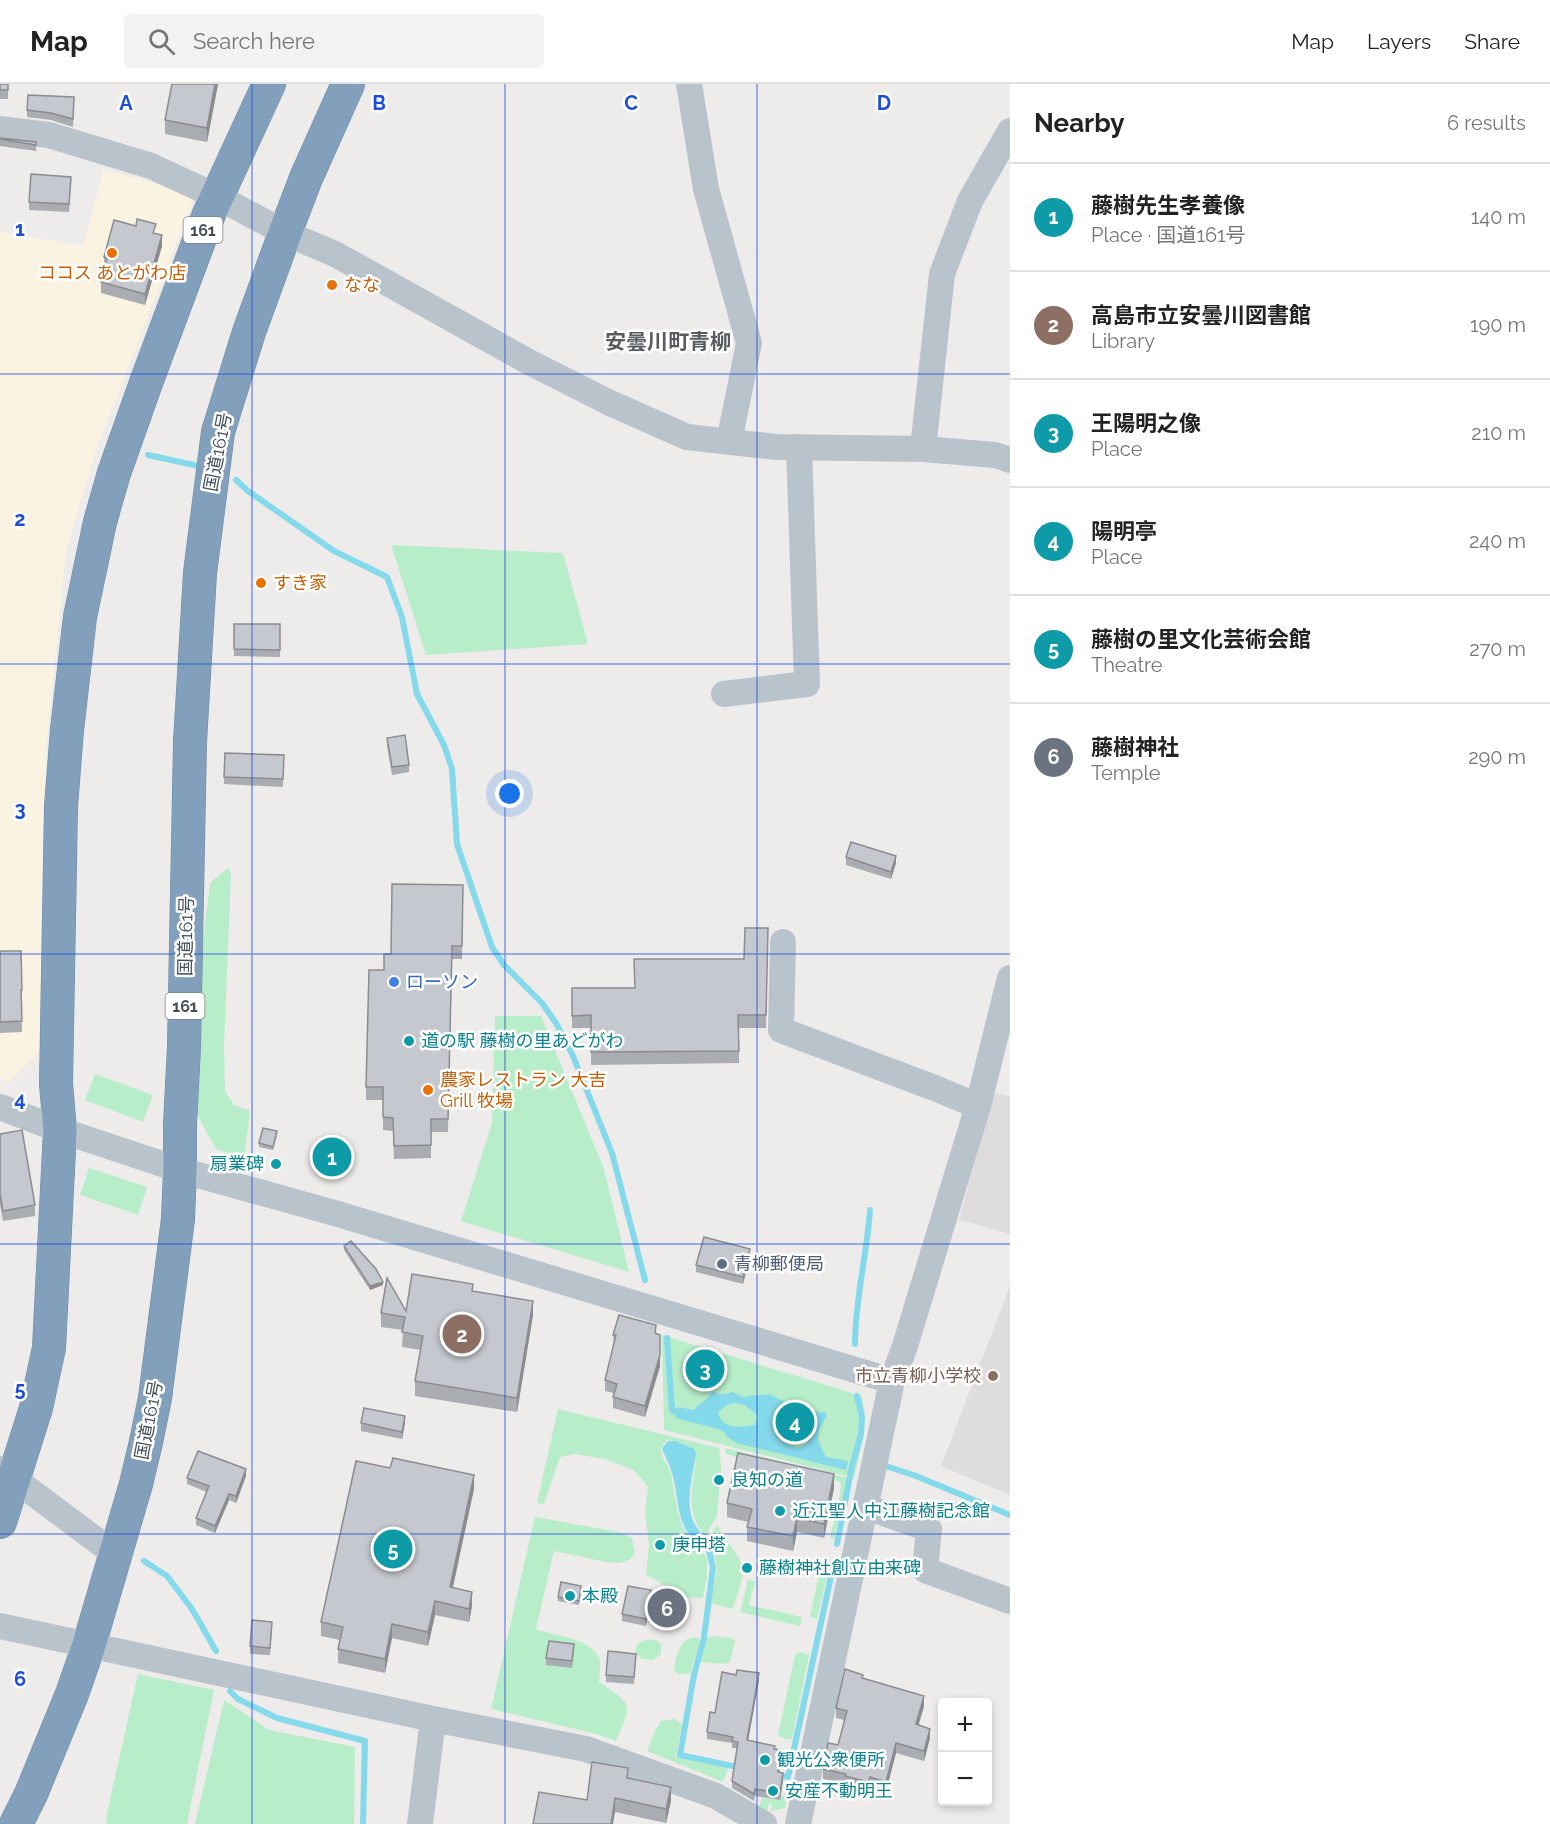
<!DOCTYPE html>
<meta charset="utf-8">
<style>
:root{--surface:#fff;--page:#f2f2f2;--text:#222;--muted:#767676;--line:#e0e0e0;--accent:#1a73e8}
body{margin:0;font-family:Raleway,"Noto Sans JP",sans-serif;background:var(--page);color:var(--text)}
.controls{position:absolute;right:18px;bottom:18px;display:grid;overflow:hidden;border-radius:6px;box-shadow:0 3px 9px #0003}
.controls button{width:54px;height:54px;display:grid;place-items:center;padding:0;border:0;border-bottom:2px solid var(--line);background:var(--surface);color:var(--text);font:30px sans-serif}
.you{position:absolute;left:510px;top:710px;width:21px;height:21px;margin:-15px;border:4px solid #fff;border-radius:50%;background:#1a73e8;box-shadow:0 0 0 9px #1a73e833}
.badge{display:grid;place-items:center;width:39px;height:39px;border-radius:50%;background:var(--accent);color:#fff;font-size:20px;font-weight:700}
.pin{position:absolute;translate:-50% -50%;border:3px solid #fff;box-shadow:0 2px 6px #0006}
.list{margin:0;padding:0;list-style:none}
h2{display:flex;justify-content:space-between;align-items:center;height:78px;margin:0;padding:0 24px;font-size:26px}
h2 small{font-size:20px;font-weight:400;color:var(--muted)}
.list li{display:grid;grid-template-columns:39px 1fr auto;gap:18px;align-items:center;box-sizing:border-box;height:108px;padding:0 24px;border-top:2px solid var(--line)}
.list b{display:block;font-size:22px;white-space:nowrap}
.list p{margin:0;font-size:20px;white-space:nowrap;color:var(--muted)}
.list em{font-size:20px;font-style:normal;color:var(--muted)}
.icon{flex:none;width:33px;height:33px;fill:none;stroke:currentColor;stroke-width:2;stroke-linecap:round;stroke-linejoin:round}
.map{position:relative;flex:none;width:1010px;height:1740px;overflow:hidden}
header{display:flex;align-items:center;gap:36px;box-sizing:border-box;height:84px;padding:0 30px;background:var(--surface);border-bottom:2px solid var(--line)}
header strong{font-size:28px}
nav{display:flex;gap:33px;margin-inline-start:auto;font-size:21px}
.search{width:420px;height:54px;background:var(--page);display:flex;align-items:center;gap:15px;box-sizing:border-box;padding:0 21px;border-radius:6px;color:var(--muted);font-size:22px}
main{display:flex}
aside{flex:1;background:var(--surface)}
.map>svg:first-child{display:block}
.commercial{fill:#fbf3e2}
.education{fill:#dfdcdd}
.green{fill:#b8edca}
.water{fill:#84d9eb;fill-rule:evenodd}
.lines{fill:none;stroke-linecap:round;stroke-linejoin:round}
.stream{stroke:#84d9eb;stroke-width:6}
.highway-casing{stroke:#6d8ba7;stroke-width:34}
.minor{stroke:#b9c3cb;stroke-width:26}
.highway{stroke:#82a0bb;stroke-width:33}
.wall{fill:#a9acb1}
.shaded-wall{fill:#8a8c90}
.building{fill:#c5c8ce;stroke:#8a8c90;stroke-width:1.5}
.grid{fill:none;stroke:#1d4ed8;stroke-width:1.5;stroke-opacity:0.55}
.food-dot{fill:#e8710a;stroke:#fff;stroke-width:2}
.shop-dot{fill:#3f7fe0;stroke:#fff;stroke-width:2}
.culture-dot{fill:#0f9aa8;stroke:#fff;stroke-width:2}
.service-dot{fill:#5c6f8a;stroke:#fff;stroke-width:2}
.education-dot{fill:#8d6e63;stroke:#fff;stroke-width:2}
.labels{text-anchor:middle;stroke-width:5;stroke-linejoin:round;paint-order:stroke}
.shield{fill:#fff;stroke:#7c848a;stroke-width:1.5}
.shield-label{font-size:16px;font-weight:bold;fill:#444f58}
.food-label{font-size:18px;fill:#c56008;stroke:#fff;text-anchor:start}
.street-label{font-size:18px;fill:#444f58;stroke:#fff}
.shop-label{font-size:18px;fill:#366cbe;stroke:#fff;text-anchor:start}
.culture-label{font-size:18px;fill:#0d838f;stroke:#fff;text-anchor:start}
.service-label{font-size:18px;fill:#4e5e75;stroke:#fff;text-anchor:start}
.education-label{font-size:18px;fill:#785e54;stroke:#fff;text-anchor:end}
.quarter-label{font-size:21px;font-weight:bold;fill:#585c60;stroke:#fff}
.grid-label{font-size:20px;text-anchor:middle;font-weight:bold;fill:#1d4ed8;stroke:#fff;stroke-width:5;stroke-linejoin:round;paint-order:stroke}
</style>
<header>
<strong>Map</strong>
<div class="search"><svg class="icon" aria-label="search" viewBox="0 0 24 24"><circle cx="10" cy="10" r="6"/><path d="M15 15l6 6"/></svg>Search here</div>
<nav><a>Map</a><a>Layers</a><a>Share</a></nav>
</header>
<main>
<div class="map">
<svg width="1010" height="1740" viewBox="0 0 1010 1740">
<rect width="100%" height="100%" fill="#eeebeb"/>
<path class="commercial" d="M104,85L195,111L96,366L66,467L46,663V799L42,965L9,998L0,995V148L83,162Z"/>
<path class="education" d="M993,1009L1010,1012V1150L959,1136Z
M1010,1202V1411L941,1382Z"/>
<path class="green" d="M391,461L563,469L588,560L426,571Z
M228,784L231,789L224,962L225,1007L234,1021L250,1027L244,1074L216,1065L196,1029L203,858L210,799Z
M495,932H541L604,1085L629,1188L461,1137L492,1039Z
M95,990L153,1011L143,1038L85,1016Z
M89,1084L147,1103L138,1131L80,1111Z
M662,1251L862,1312L865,1332L864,1351L854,1394L664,1346Z
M558,1325L719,1364L721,1383L717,1433L705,1452C681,1422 696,1400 696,1365L676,1357L667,1356L661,1364L663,1374L670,1385L678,1429L683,1444L707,1474V1494L703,1514L677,1513L660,1498L646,1491L649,1461L645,1428L648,1403L634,1386L605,1375L574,1370L560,1373L544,1420L537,1419Z
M725,1364L848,1394L834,1455L830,1454L840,1410L841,1398L726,1370Z
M535,1433L619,1448L632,1454L635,1468L631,1475L620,1479L606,1478L554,1467L536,1545C554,1552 598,1555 600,1579C601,1585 599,1592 599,1598C633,1622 633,1618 616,1657L596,1650L491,1625Z
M717,1441C722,1452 740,1472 741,1479C741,1480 740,1487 739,1488L743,1491L733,1525L711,1519C714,1492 724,1483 707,1458Z
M819,1490L827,1492L817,1535L810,1533Z
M748,1496L755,1497L749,1521L802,1533L800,1542L740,1528Z
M712,1552L731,1554L735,1557L730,1578L724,1580L701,1578L707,1554Z
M694,1553L699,1555L700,1558L690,1590H678L674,1585C676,1573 679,1556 694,1553Z
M647,1556H656L661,1560V1570L653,1576L642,1575L635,1569C636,1561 638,1558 647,1556Z
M800,1568L809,1571L792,1655H785L778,1651L795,1571Z
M138,1590L214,1606L187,1740H106L107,1729Z
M224,1616L269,1646L355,1663L354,1740H195Z
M674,1635L682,1640L676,1672L728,1684L723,1698L647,1667L655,1647L661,1637Z
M784,1709L788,1710L785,1724L771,1727L772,1720L769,1719L767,1727L759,1723L762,1714L780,1716L781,1712H783Z"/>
<path class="water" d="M713,1307C719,1313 725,1310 732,1308L743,1313L769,1310L785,1318H796L799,1325C809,1325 815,1330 825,1328L827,1332C815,1350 816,1354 826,1373L848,1377L846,1386L737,1359L726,1352L725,1349L718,1345L675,1334L678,1323L694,1326C700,1319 708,1315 713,1307ZM733,1319L743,1320L758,1331L755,1341C741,1343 721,1346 718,1328L727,1321ZM804,1332C808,1335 812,1339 813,1344C815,1353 804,1365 795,1363C788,1361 782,1356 777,1352C777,1333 788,1335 804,1332Z
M668,1357H676L695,1365L696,1370C693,1389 686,1415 692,1434C695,1442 700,1448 705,1454L702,1451L694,1457C674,1435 680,1412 671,1386C669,1378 664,1372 662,1364Z"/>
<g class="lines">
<path class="stream" d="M148,371L203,383
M236,396L248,407L334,467L387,493L402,533L417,610L444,661L452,685L457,760L492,863L504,881L542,919L556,939L573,972L612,1069L645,1196
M667,1254L672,1326L682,1330
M855,1260C855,1215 867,1171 870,1126
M886,1382L916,1392L1010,1431
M696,1449L709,1467L713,1483L704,1554L694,1591L680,1671L742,1684
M837,1460L852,1382L861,1350L862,1333L857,1312
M144,1477L167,1492L192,1525L216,1567
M230,1607L238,1615L277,1634L365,1657L363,1740
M775,1691L788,1693L831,1492"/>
<defs>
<path id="highway" d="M0,1438L36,1324L49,1264L60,1046L56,1000L61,722L67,646L80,533L100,438L114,389L147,296L209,130L269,0
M16,1740L31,1710L72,1610L89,1561L136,1400L146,1358L155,1314L178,1135L180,1086V1040L184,963L190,658L200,489L218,348L249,248L285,149L306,94L348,0"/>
</defs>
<use href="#highway" class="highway-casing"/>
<path class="minor" d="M689,0L706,105L749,259L729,358
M0,45L49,51L151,82L218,113L285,149L335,170L529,278L610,319L687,353L776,363L923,365L995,371L1010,376
M923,365L942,190L970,117L1010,47
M724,610L807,600L799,363
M783,858L781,946L932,1003L978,1022
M0,1023L60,1046L180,1086L338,1130L892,1297
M1,1385L116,1471
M866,1423L929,1445L925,1486L1010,1517
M0,1542L433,1635L586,1665L716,1712L764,1740
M420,1740L433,1635
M798,1740L892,1297L905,1262L978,1022L1010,894"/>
<use href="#highway" class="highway"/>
</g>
<path class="wall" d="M0,0H8V15H0Z
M172,0H218L207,58L165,50V36Z
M74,13L73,43L51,36L27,33V26Z
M0,54L36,58V67L0,62Z
M71,100L69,128L29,126V118Z
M156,149L162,162L145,221L101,209V198L104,184V173Z
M280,540V573L234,572V565Z
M387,654L409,681V688L392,691L387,662Z
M225,669L284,671L283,703L224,700Z
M846,773L896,779L891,795L846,781Z
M463,801L462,875H452L448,1048H431V1074L394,1075L393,1047L383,1046V1016H366V1003L384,886L391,870Z
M768,844L766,944H739V979L591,981V944H572V904H634L744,875Z
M0,867H21L22,917H21L22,948L0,949Z
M0,1050L35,1121V1132L3,1137L0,1121Z
M277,1051L273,1066L259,1063V1059Z
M344,1162L383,1201L370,1206L344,1166Z
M750,1172L743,1200L696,1188V1181Z
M473,1207L533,1231L517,1328L415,1312V1297L421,1266L402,1263L403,1246L381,1243V1229L406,1227Z
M656,1250L660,1282L645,1333L613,1324V1313L614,1309L605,1307V1296L614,1261L613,1251Z
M785,1331L805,1342L799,1348L791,1349L785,1343Z
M361,1339H405L402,1355L361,1347Z
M246,1392L236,1419L229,1416L215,1449L196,1441V1434L207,1408L187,1400V1394Z
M834,1404L824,1454L797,1448L793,1467L747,1457V1443L748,1438L727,1433V1419Z
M474,1405L452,1504L472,1522L469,1538L435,1531L428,1562L392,1554L385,1589L338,1579V1565L340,1556L321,1552V1538Z
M581,1506L579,1521L558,1517V1513Z
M651,1513L646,1542L622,1537V1530Z
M272,1545L270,1571L250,1570V1562Z
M574,1568L572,1584L546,1581V1574Z
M636,1577L634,1600L606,1598V1591Z
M863,1595L924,1622L918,1641L930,1654L924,1677L896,1669L886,1707L870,1703L868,1708L845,1702V1699L823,1695V1685L838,1661L844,1636L836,1634V1624Z
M759,1596L748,1656L775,1665L782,1673L779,1689L783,1696L780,1716L755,1712L754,1717L732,1704V1697L737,1664H732V1659L707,1655V1648Z
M628,1694L671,1717L666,1739L615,1728L587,1716Z"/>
<path class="shaded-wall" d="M215,0H218L207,58V44Z
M162,151V162L145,221V210Z
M896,772V779L891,795V788Z
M750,1165V1172L743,1200V1193Z
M383,1198V1201L370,1206V1202Z
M533,1217V1231L517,1328V1314Z
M660,1251V1282L645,1333V1322Z
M405,1332V1339L402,1355V1348Z
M805,1339V1342L799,1348V1345Z
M246,1385V1392L236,1419V1412Z
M834,1390V1404L824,1454V1440Z
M474,1391V1405L450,1517V1503Z
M229,1410V1416L215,1449V1442Z
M797,1434V1448L793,1467V1452Z
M651,1506V1513L646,1542V1535Z
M472,1508V1522L469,1538V1525Z
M435,1517V1531L428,1562V1548Z
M392,1540V1554L385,1589V1575Z
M759,1589V1596L747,1663V1656Z
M924,1612V1622L916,1650V1640Z
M930,1645V1654L924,1677V1667Z
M896,1659V1669L886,1707V1698Z
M782,1666V1673L778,1695V1688Z
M783,1689V1696L780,1716V1709Z
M671,1703V1717L666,1739V1725Z
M615,1714V1728L613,1740H611Z"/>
<path class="building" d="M0,0H8V6H0Z
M172,0H215L207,44L165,36Z
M28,11L74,13L73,35L51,29L27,26Z
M0,54L36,58V61L0,55Z
M31,90L71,93L69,120L29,118Z
M137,135L156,140L153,149L162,151L145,210L101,198L107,174L104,173L114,136L136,142Z
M234,540H280V566L234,565Z
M405,651L409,681L392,683L387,654Z
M225,669L284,671L283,695L224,693Z
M851,758L896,772L891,788L846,773Z
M392,800L463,801L462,862H452L448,1035H431V1061L394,1062L393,1034L383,1033V1003H366L369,886H384V870H391Z
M745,844H768L766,931H738L739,967L591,968V931L572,932V904H635L634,875H744Z
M0,867H21L22,906H21L22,937L0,938Z
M263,1044L277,1047L273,1063L259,1059Z
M22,1046L35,1121L3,1127L0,1110V1050Z
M704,1153L750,1165L743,1193L696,1181Z
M351,1157L376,1185L383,1198L370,1202L344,1162Z
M412,1190L473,1200L472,1207L533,1217L517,1314L415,1297L423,1252L402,1248L405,1233L381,1229L387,1194L406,1227Z
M619,1231L656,1241L655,1249L660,1251V1271L645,1322L613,1313L617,1300L605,1296L616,1251H613Z
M364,1324L405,1332L402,1348L361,1339Z
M785 1335a10 10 0 1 1 20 0a10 10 0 1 1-20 0Z
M198,1367L246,1385L236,1412L229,1410L215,1442L196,1434L209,1402L187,1394Z
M738,1369L834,1390L824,1440L797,1434L793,1452L747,1443L752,1425L727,1419Z
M393,1374L474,1391L450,1503L472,1508L469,1525L435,1517L428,1548L392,1540L385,1575L338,1565L343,1543L321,1538L356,1377L390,1384Z
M561,1498L581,1502L579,1517L558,1513Z
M628,1502L651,1506L646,1535L622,1530Z
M252,1536L272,1538L270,1564L250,1562Z
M549,1557L574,1560L572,1577L546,1574Z
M608,1567L636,1570L634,1593L606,1591Z
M845,1585L863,1591L862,1594L924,1612L916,1640L930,1645L924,1667L896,1659L886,1698L870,1693L868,1698L845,1692L846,1690L823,1685L828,1659L838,1661L847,1627L836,1624Z
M737,1586L759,1589L747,1656L775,1662L774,1665L782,1666L778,1688L783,1689L780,1709L755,1705L754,1710L732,1697L738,1658L732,1657L733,1653L707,1648L710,1628L715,1629L722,1588L736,1591Z
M592,1678L628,1684L627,1694L671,1703L666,1725L615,1714L611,1740H533L539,1708L587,1716Z"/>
<path class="grid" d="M252,0V1740M505,0V1740M757,0V1740M0,290H1010M0,580H1010M0,870H1010M0,1160H1010M0,1450H1010"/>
<g class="food-dot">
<circle cx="112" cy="169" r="6"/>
<circle cx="332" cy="201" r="6"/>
<circle cx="261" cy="499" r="6"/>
<circle cx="428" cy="1006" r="6"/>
</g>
<circle class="shop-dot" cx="394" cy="898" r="6"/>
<g class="culture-dot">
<circle cx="409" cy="957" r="6"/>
<circle cx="276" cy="1080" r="6"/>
<circle cx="719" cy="1396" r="6"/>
<circle cx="780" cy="1427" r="6"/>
<circle cx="660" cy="1461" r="6"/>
<circle cx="747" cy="1484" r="6"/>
<circle cx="570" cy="1512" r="6"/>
<circle cx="765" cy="1676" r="6"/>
<circle cx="773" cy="1707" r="6"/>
</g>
<circle class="service-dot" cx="722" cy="1180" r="6"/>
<circle class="education-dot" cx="993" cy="1292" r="6"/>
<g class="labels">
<g class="shield">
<rect x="183.5" y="133" width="39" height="26" rx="4.5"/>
<rect x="165.5" y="909" width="39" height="26" rx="4.5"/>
</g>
<g class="shield-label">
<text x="203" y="152">161</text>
<text x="185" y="928">161</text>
</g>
<g class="food-label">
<text x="112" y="195" text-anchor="middle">ココス あとがわ店</text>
<text x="344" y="207">なな</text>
<text x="273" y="505">すき家</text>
<text x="440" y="1002">農家レストラン 大吉<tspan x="440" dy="21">Grill 牧場</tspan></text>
</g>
<g class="street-label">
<text transform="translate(218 368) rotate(-79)" y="6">国道161号</text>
<text transform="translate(186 852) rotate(-89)" y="6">国道161号</text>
<text transform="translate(149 1336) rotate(-79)" y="6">国道161号</text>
</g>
<g class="shop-label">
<text x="406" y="904">ローソン</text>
</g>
<g class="culture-label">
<text x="421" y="963">道の駅 藤樹の里あどがわ</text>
<text x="264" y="1086" text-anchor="end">扇業碑</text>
<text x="731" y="1402">良知の道</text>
<text x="792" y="1433">近江聖人中江藤樹記念館</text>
<text x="672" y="1467">庚申塔</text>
<text x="759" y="1490">藤樹神社創立由来碑</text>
<text x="582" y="1518">本殿</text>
<text x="777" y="1682">観光公衆便所</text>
<text x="785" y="1713">安産不動明王</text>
</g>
<g class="service-label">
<text x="734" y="1186">青柳郵便局</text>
</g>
<g class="education-label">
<text x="981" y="1298">市立青柳小学校</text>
</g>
<g class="quarter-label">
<text x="668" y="265">安曇川町青柳</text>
</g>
</g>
<g class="grid-label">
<text x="126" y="26">A</text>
<text x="379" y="26">B</text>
<text x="631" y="26">C</text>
<text x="884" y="26">D</text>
<text x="20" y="152">1</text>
<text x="20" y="442">2</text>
<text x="20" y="732">3</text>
<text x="20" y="1022">4</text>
<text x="20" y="1312">5</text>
<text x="20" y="1602">6</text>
</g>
</svg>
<div class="controls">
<button>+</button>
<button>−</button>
</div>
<div class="you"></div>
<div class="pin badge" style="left:332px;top:1073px;background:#0f9aa8">1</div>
<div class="pin badge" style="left:462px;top:1250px;background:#8d6e63">2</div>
<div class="pin badge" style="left:705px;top:1285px;background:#0f9aa8">3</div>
<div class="pin badge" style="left:795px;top:1338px;background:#0f9aa8">4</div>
<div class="pin badge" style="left:393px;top:1465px;background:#0f9aa8">5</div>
<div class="pin badge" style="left:667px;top:1524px;background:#6b7280">6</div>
</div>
<aside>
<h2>Nearby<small>6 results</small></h2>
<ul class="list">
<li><span class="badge" style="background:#0f9aa8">1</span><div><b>藤樹先生孝養像</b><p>Place · 国道161号</p></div><em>140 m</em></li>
<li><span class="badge" style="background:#8d6e63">2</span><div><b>高島市立安曇川図書館</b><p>Library</p></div><em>190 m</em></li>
<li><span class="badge" style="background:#0f9aa8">3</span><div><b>王陽明之像</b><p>Place</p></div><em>210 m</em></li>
<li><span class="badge" style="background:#0f9aa8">4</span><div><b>陽明亭</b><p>Place</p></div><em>240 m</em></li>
<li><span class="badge" style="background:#0f9aa8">5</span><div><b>藤樹の里文化芸術会館</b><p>Theatre</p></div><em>270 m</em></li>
<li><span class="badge" style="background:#6b7280">6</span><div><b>藤樹神社</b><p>Temple</p></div><em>290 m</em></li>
</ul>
</aside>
</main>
